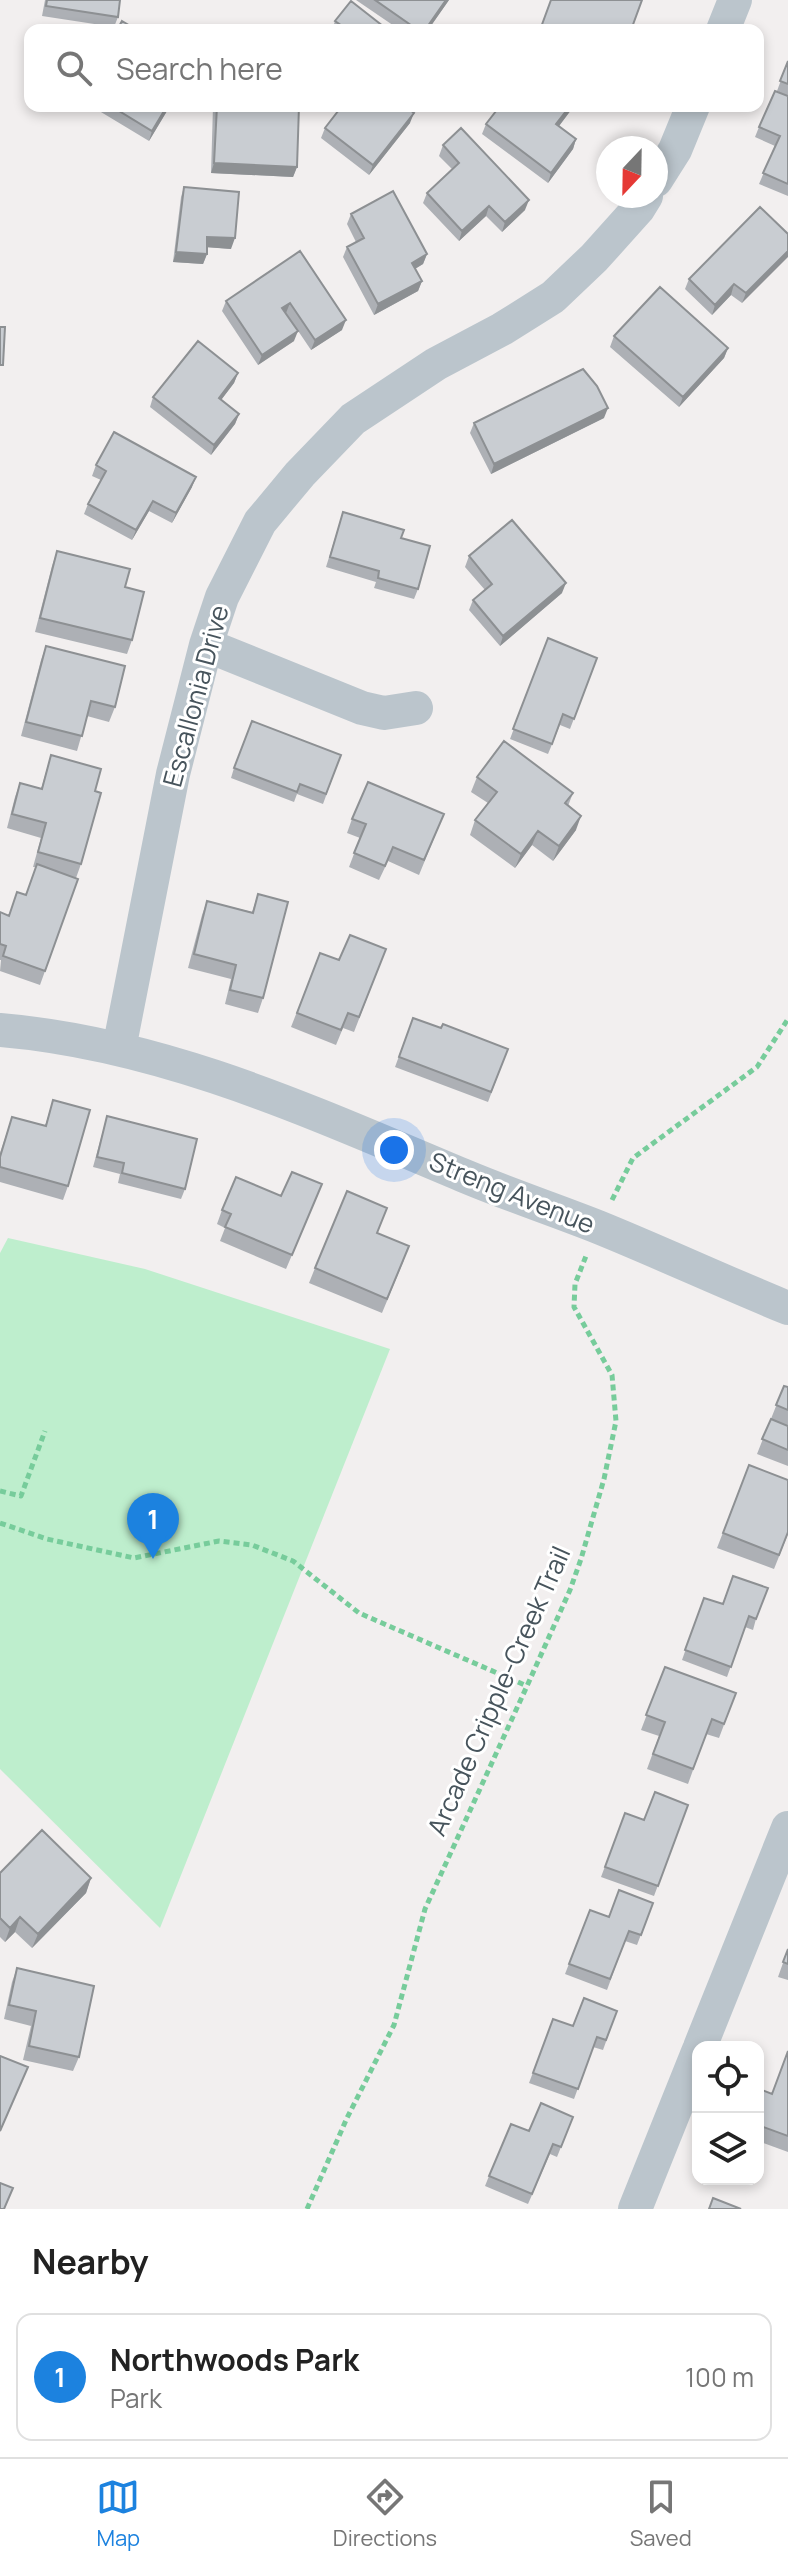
<!DOCTYPE html>
<style>
:root{--surface:#fff;--page:#f6f6f6;--text:#222;--muted:#767676;--line:#e0e0e0;--accent:#1c82df}
body{margin:0;font-family:Manrope,sans-serif;background:var(--page);color:var(--text)}
.controls{position:absolute;right:24px;bottom:24px;display:grid;overflow:hidden;border-radius:16px;box-shadow:0 4px 12px #0003}
.controls button{width:72px;height:72px;display:grid;place-items:center;padding:0;border:0;border-bottom:2px solid var(--line);background:var(--surface);color:var(--text);font:40px sans-serif}
.compass{position:absolute;left:596px;top:136px;width:72px;height:72px;border-radius:50%;background:var(--surface);box-shadow:0 4px 12px #0003;rotate:202deg}
.you{position:absolute;left:394px;top:1150px;width:28px;height:28px;margin:-20px;border:6px solid #fff;border-radius:50%;background:#1a73e8;box-shadow:0 0 0 12px #1a73e833}
.badge{display:grid;place-items:center;width:52px;height:52px;border-radius:50%;background:var(--accent);color:#fff;font-size:26px;font-weight:700}
.pin{position:absolute;translate:-50% -66px;filter:drop-shadow(0 2px 4px #0008)}
.pin::after{content:'';position:absolute;top:42px;width:28px;height:24px;background:inherit;clip-path:polygon(0 0,100% 0,50% 100%)}
.list{margin:0;padding:0;list-style:none}
h2{display:flex;justify-content:space-between;align-items:center;height:104px;margin:0;padding:0 32px;font-size:34px}
h2 small{font-size:26px;font-weight:400;color:var(--muted)}
.list li{display:grid;grid-template-columns:52px 1fr auto;gap:24px;align-items:center;box-sizing:border-box;height:128px;margin:0 16px 16px;padding:0 16px;border:2px solid var(--line);border-radius:16px}
.list b{display:block;font-size:30px;white-space:nowrap}
.list p{margin:0;font-size:26px;white-space:nowrap;color:var(--muted)}
.list em{font-size:26px;font-style:normal;color:var(--muted)}
.icon{flex:none;width:44px;height:44px;fill:none;stroke:currentColor;stroke-width:2;stroke-linecap:round;stroke-linejoin:round}
.map{position:relative;flex:none;width:788px;height:2209px;overflow:hidden}
.search{position:absolute;background:var(--surface);box-shadow:0 4px 12px #0003;left:24px;right:24px;top:24px;height:88px;display:flex;align-items:center;gap:20px;box-sizing:border-box;padding:0 28px;border-radius:16px;color:var(--muted);font-size:30px}
.sheet{height:248px;background:var(--surface)}
nav{display:flex;justify-content:space-around;align-items:center;box-sizing:border-box;height:112px;border-top:2px solid var(--line);background:var(--surface);font-size:22px;color:var(--muted)}
nav a{display:grid;justify-items:center;gap:4px}
nav .on{color:var(--accent)}
.map>svg:first-child{display:block}
.green{fill:#beeecd}
.lines{fill:none;stroke-linecap:round;stroke-linejoin:round}
.path{stroke:#77cc9b;stroke-width:5;stroke-dasharray:6 4;stroke-linecap:butt}
.minor{stroke:#bbc5cc;stroke-width:34}
.wall{fill:#adb0b5}
.shaded-wall{fill:#8d9093}
.building{fill:#c9cdd2;stroke:#8d9093;stroke-width:2}
.labels{text-anchor:middle;stroke-width:6;stroke-linejoin:round;paint-order:stroke}
.street-label{font-size:26px;fill:#47545c;stroke:#fff}
</style>
<div class="map">
<svg width="788" height="2209" viewBox="0 0 788 2209">
<rect width="100%" height="100%" fill="#f2efef"/>
<path class="green" d="M8,1238L145,1269L390,1349L160,1928L0,1769V1253Z"/>
<g class="lines">
<path class="path" d="M612,1200L633,1158L757,1067L788,1019
M0,1491L21,1496L45,1431
M0,1523L47,1539L134,1558L219,1541L252,1545L293,1561L359,1613L527,1686
M307,2209L347,2118L394,2025L425,1909L527,1686L570,1590L581,1559L604,1479L616,1421L612,1375L574,1307L575,1284L586,1256"/>
<path class="minor" d="M723,30L735,0
M656,180L675,150L693,106
M206,645L362,708L384,713L416,708
M0,1030C166,1044 316,1114 467,1177C510,1195 555,1210 598,1227C662,1253 724,1282 788,1308
M119,1049L173,774L206,645L222,597L260,522L300,474L353,419L436,364L502,329L553,297L594,258L638,209L646,196
M700,2047L788,1828
M635,2209L698,2052"/>
</g>
<path class="wall" d="M45,0H120L118,17L114,27L42,16Z
M356,0H449L428,30H400Z
M335,21L388,30H332Z
M788,61V96L777,91Z
M788,96V196L759,184L775,146L755,137L759,127Z
M91,106H170L149,141Z
M213,106H299L297,167L293,177L211,173Z
M574,106L559,126L576,139L573,149L548,183L482,134L486,124Z
M410,123L369,175L321,138L325,128Z
M443,145L525,210L502,232L486,216L459,241L423,203L427,193L452,169L439,156Z
M184,187L231,249L207,247V254L203,264L173,262L181,197Z
M351,214L427,254L423,264L415,269L422,281L418,291L374,315L343,257L347,247L356,242L347,224Z
M788,234L742,303L731,295L712,315L685,289L689,279Z
M300,251L342,330L311,350L286,313L294,341L258,365L222,311L226,301Z
M614,336L728,348L724,358L679,407L610,347Z
M238,373L234,383L221,400L239,414L235,424L211,455L150,407L153,397Z
M604,418L491,474L470,433L474,423Z
M96,465L192,487L172,523L149,511L132,540L84,514L88,504L101,480L92,476Z
M343,512L401,538L418,589L414,599L374,588L376,582L326,567Z
M57,551L125,587L132,640L127,654L35,632L52,566Z
M469,556L562,593L500,646L469,610L473,600L485,590L465,567Z
M548,638L597,658L570,729L560,725L548,754L510,739Z
M46,646L115,707L109,722L87,716L77,751L21,736L41,660Z
M51,755L95,791L81,864L76,878L78,879L40,985L0,971L1,960H0V912L9,916L26,895L36,867H33L41,838L7,828L15,797L20,783L41,789Z
M341,755L323,804L297,794L294,802L231,778L234,768Z
M477,777L573,793L568,806L576,830L553,861L532,845L515,868L470,835L475,820L488,803L471,792Z
M444,814L419,875L388,861L379,880L349,867L360,838L347,833L352,819Z
M258,894L263,998L258,1013L225,1004L231,979L188,968L202,915L207,901L252,912Z
M386,949L354,1032L343,1028L336,1045L291,1027L320,953L339,960Z
M413,1018L441,1028L508,1049L488,1102L395,1067Z
M53,1100L68,1186L63,1200L0,1182V1153L12,1117L45,1126Z
M107,1116L185,1189L181,1199L118,1183L120,1174L93,1167Z
M281,1196L316,1199L286,1269L220,1241L225,1228L217,1224L222,1210Z
M378,1233L404,1260L382,1313L309,1283L315,1268Z
M784,1386L788,1387V1466L757,1454Z
M749,1465L788,1480V1534L774,1569L717,1548Z
M704,1598L756,1619L753,1630L745,1627L727,1677L682,1660Z
M665,1667L736,1693L719,1738L706,1734L688,1784L647,1769L659,1736L641,1730Z
M688,1805L654,1896L601,1877L625,1813L644,1820Z
M0,1873L91,1878L86,1893L32,1948L15,1932L5,1942L0,1937Z
M653,1903L637,1945L625,1941L607,1990L565,1974L590,1910L609,1917Z
M788,1949V1980L778,1977Z
M17,1968L79,2057L73,2071L23,2060L31,2026L4,2019L12,1982Z
M617,2011L603,2050L593,2047L574,2099L529,2083L553,2019L573,2026Z
M788,2051V2152L758,2141V2101L772,2094Z
M573,2117L557,2157L550,2154L528,2204L485,2186L489,2176L529,2131Z"/>
<path class="shaded-wall" d="M446,0H449L428,30H425Z
M167,106H170L149,141L152,131Z
M570,106H574L553,134L556,124Z
M414,113L410,123L369,175L373,165Z
M576,139L573,149L548,183L551,173Z
M214,163L297,167L293,177L211,173Z
M529,200L525,210L502,232L505,222Z
M489,206L486,216L459,241L462,231Z
M207,237L235,238L231,249L204,247Z
M788,251V257L742,303L746,293Z
M176,252L207,254L203,264L173,262Z
M427,254L423,264L408,273L412,263Z
M422,281L418,291L374,315L378,304Z
M734,284L731,295L712,315L715,305Z
M290,303L286,313L282,308Z
M346,320L342,330L311,350L315,340Z
M298,331L294,341L258,365L262,355Z
M728,348L724,358L679,407L683,397Z
M238,373L234,383L215,408L219,398Z
M608,408L604,418L491,474L494,464Z
M239,414L235,424L211,455L214,445Z
M196,477L192,487L172,523L176,513Z
M153,501L149,511L132,540L136,530Z
M566,583L562,593L500,646L503,636Z
M581,816L576,830L553,861L559,846Z
M538,831L532,845L515,868L521,854Z
M91,1878L86,1893L32,1948L38,1934Z
M20,1917L15,1932L5,1942L10,1928Z"/>
<path class="building" d="M47,0H120L118,17L46,6Z
M375,0H446L425,30H418Z
M551,0H642L631,30H620L610,26L608,30H540Z
M351,1L388,30H348L335,21Z
M122,21L137,30H117Z
M788,61V84L780,81Z
M775,91L788,96V184L763,173L780,136L759,127Z
M111,106H167L152,131Z
M217,106H299L297,167L214,163Z
M342,106H405L414,113L373,165L325,128Z
M500,106H570L556,124L576,139L551,173L486,124Z
M461,128L529,200L505,222L489,206L462,231L427,193L459,163L443,145Z
M184,187L239,192L235,238L207,237V254L176,252Z
M393,191L427,254L412,263L422,281L378,304L347,247L364,238L351,214Z
M760,207L788,234V251L746,293L734,284L715,305L689,279Z
M300,251L346,320L315,340L290,303L282,308L298,331L262,355L226,301Z
M660,287L728,348L683,397L614,336Z
M0,327H5L3,365H0Z
M198,341L238,373L219,398L239,414L214,445L153,397Z
M583,369L597,386L608,408L494,464L474,423Z
M114,432L196,477L176,513L153,501L136,530L88,504L106,471L96,465Z
M343,512L404,530L401,538L430,546L418,589L378,578L379,571L330,557Z
M512,520L566,583L503,636L473,600L492,584L469,556Z
M57,551L130,569L125,587L144,592L132,640L40,618Z
M548,638L597,658L574,719L563,714L552,744L513,729Z
M46,646L125,666L115,707L91,701L82,736L26,722Z
M252,721L341,755L326,794L300,784L297,792L234,768Z
M504,741L573,793L565,803L581,816L559,846L538,831L521,854L475,820L497,792L477,777Z
M51,755L101,769L95,791L101,793L81,864L38,852L46,823L12,814L20,783L42,789Z
M368,782L444,814L424,860L393,847L385,866L354,853L366,824L352,819Z
M37,864L78,879L45,971L3,956L6,946L0,944V912L9,916L17,892L26,895Z
M258,894L288,902L263,998L230,990L236,965L194,954L207,901L253,913Z
M350,935L386,949L359,1017L348,1013L341,1030L297,1013L320,953L339,960Z
M413,1018L441,1028L443,1024L508,1049L491,1092L399,1057Z
M53,1100L90,1110L68,1186L0,1167V1157L12,1117L46,1126Z
M107,1116L197,1139L185,1189L122,1173L124,1163L97,1157Z
M292,1172L322,1184L292,1255L225,1227L231,1214L222,1210L236,1177L281,1196Z
M347,1191L387,1208L377,1233L409,1246L387,1299L315,1268Z
M784,1386L788,1387V1410L776,1405Z
M771,1419L788,1426V1450L762,1439Z
M749,1465L788,1480V1532L779,1555L723,1533Z
M733,1576L768,1588L756,1619L749,1616L731,1667L685,1650L704,1598L723,1604Z
M665,1667L736,1693L724,1724L712,1719L693,1769L653,1754L665,1722L646,1715Z
M655,1792L688,1805L658,1886L605,1867L625,1813L644,1820Z
M42,1830L91,1878L38,1934L20,1917L10,1928L0,1918V1873Z
M619,1890L653,1903L641,1935L629,1931L610,1979L569,1964L590,1910L609,1917Z
M788,1949V1964L783,1962Z
M17,1968L94,1986L79,2057L29,2046L36,2011L9,2005Z
M584,1998L617,2011L606,2040L597,2037L578,2089L533,2073L553,2019L573,2026Z
M788,2051V2136L758,2125V2101L762,2090L772,2094Z
M0,2056L28,2067L0,2131Z
M541,2103L573,2117L561,2147L553,2144L532,2194L489,2176L511,2124L529,2131Z
M0,2183L13,2188L4,2209H0Z
M713,2198L741,2209H709Z"/>
<g class="labels">
<g class="street-label">
<text transform="translate(196 696) rotate(-75)" y="9">Escallonia Drive</text>
<text transform="translate(512 1193) rotate(22)" y="9">Streng Avenue</text>
<text transform="translate(499 1691) rotate(-66)" y="9">Arcade Cripple-Creek Trail</text>
</g>
</g>
</svg>
<div class="controls">
<button><svg class="icon" aria-label="locate" viewBox="0 0 24 24"><circle cx="12" cy="12" r="6"/><path d="M12 2v4M12 18v4M2 12h4M18 12h4"/></svg></button>
<button><svg class="icon" aria-label="layers" viewBox="0 0 24 24"><path d="M12 4l9 5-9 5-9-5zM3 14l9 5 9-5"/></svg></button>
</div>
<svg class="compass" viewBox="-18 -18 36 36"><path d="M0-13l5 13h-10z" fill="#e53935"/><path d="M0 13l5-13h-10z" fill="#767676"/></svg>
<div class="you"></div>
<div class="pin badge" style="left:153px;top:1559px">1</div>
<div class="search"><svg class="icon" aria-label="search" viewBox="0 0 24 24"><circle cx="10" cy="10" r="6"/><path d="M15 15l6 6"/></svg>Search here</div>
</div>
<section class="sheet">
<h2>Nearby<small></small></h2>
<ul class="list">
<li><span class="badge">1</span><div><b>Northwoods Park</b><p>Park</p></div><em>100 m</em></li>
</ul>
</section>
<nav>
<a class="on"><svg class="icon" aria-label="map" viewBox="0 0 24 24"><path d="M3 6l6-2 6 2 6-2v14l-6 2-6-2-6 2zM9 4v14M15 6v14"/></svg>Map</a>
<a><svg class="icon" aria-label="directions" viewBox="0 0 24 24"><path d="M12 3l9 9-9 9-9-9zM9 14v-3h6M13 9l2 2-2 2"/></svg>Directions</a>
<a><svg class="icon" aria-label="saved" viewBox="0 0 24 24"><path d="M7 4h10v16l-5-4-5 4z"/></svg>Saved</a>
</nav>
